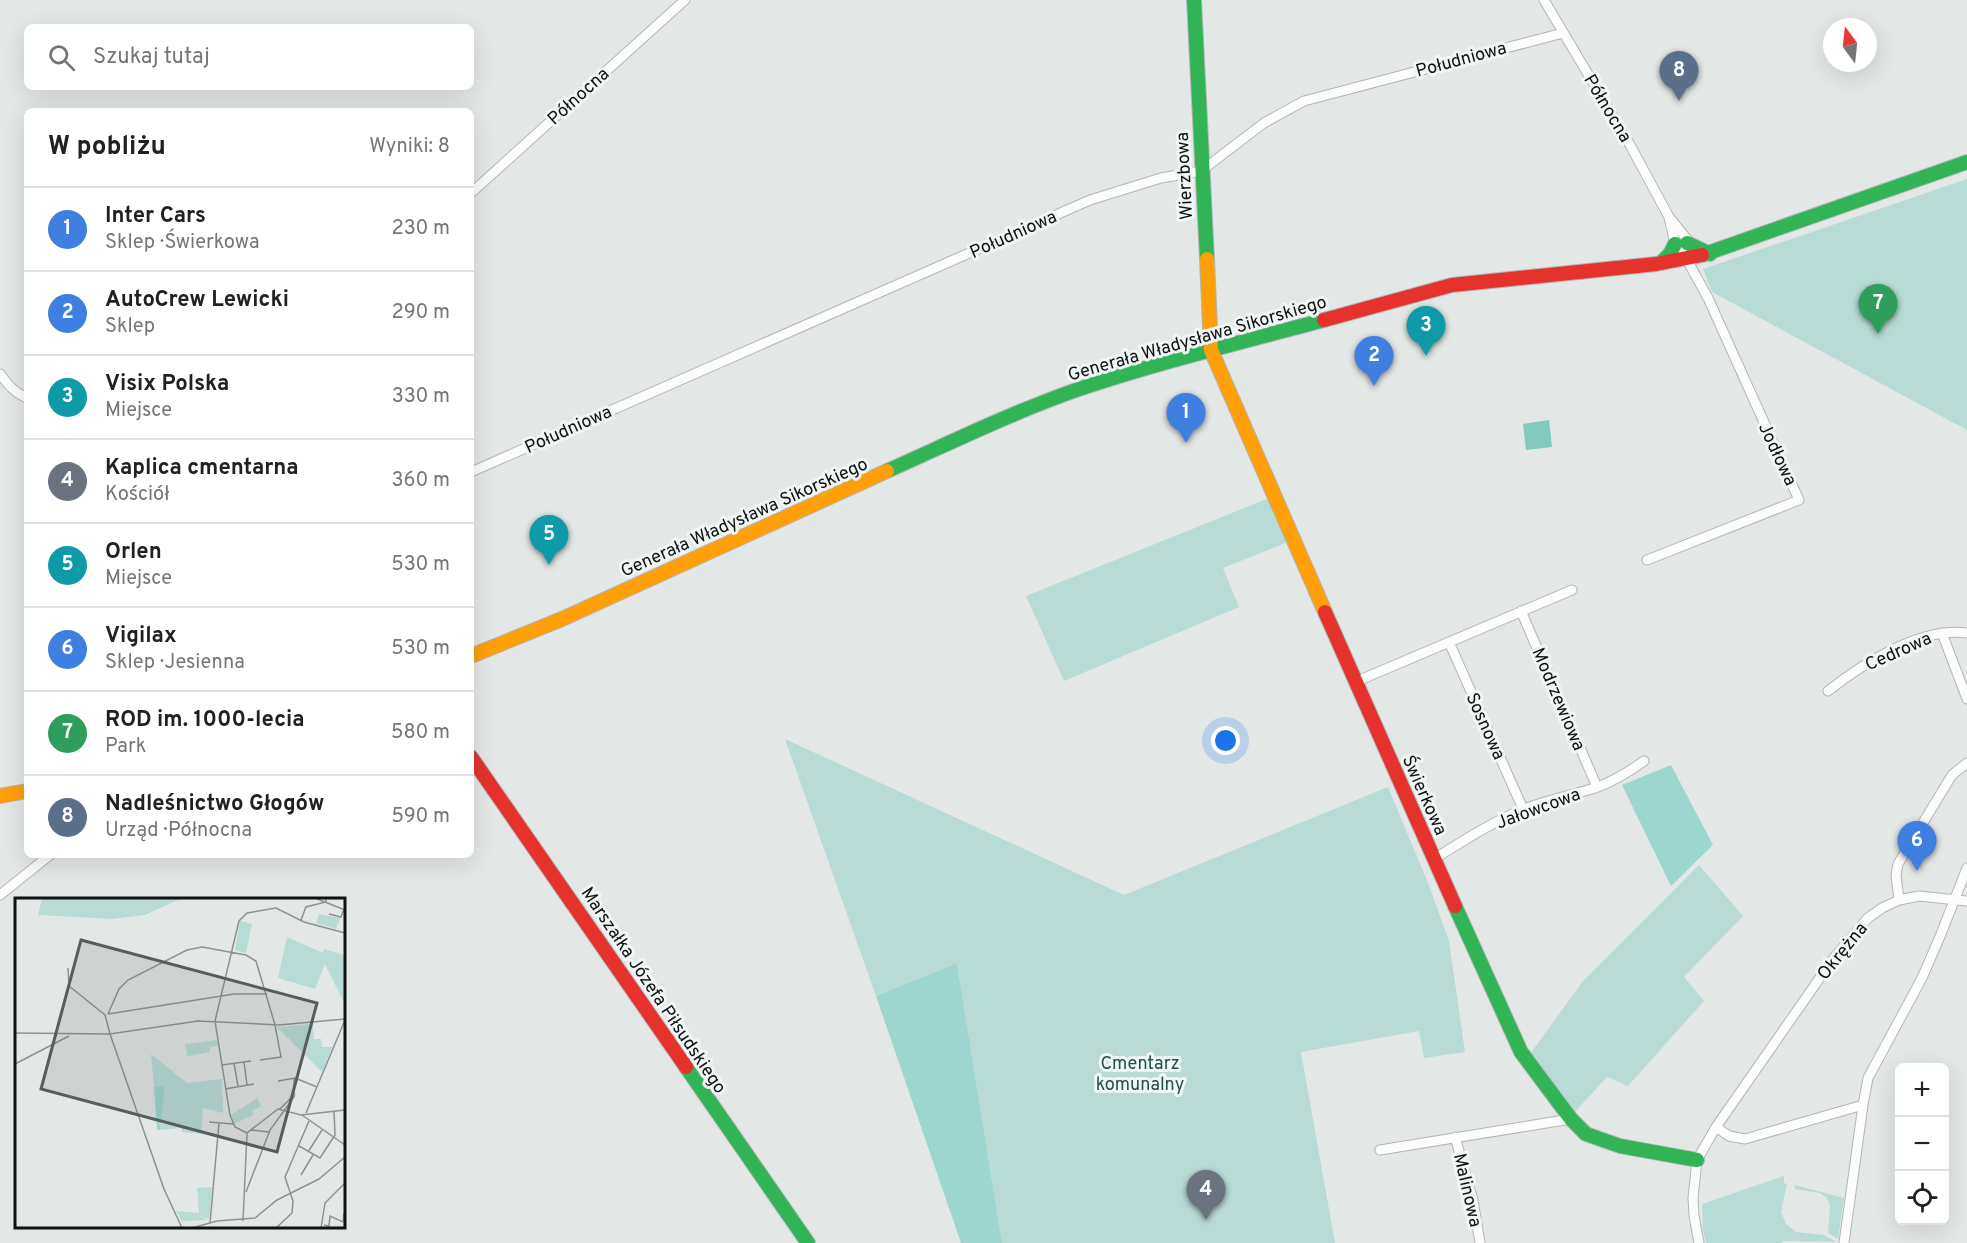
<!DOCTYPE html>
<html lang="pl">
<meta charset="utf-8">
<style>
:root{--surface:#fff;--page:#f2f2f2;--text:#202124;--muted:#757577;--line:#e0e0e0;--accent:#595c5c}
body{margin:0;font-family:Overpass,sans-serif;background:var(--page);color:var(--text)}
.controls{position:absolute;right:18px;bottom:18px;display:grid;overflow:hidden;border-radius:9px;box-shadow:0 6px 24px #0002}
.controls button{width:54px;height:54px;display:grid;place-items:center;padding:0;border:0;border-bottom:2px solid var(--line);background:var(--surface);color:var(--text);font:30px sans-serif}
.compass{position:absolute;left:1823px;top:18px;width:54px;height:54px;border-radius:50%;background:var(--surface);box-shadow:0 6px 24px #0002;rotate:345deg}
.you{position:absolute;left:1226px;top:741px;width:21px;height:21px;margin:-15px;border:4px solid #fff;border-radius:50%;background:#1a73e8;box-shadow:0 0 0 9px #1a73e833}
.badge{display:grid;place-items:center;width:39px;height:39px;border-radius:50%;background:var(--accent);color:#fff;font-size:20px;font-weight:700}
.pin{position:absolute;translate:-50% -50px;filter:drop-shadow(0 2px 3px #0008)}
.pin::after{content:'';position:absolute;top:32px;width:21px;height:18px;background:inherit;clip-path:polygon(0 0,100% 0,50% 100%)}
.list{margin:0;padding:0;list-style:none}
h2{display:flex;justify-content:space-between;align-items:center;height:78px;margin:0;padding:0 24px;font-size:26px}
h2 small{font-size:20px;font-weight:400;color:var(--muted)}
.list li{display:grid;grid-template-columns:39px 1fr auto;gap:18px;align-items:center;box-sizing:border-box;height:84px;padding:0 24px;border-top:2px solid var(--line)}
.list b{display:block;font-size:22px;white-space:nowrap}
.list p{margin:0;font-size:20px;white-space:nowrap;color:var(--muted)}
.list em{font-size:20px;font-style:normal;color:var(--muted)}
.icon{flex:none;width:33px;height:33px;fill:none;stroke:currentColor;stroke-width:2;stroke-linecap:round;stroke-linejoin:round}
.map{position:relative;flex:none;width:1967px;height:1243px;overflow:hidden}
.search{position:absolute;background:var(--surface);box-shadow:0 6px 24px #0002;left:24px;top:24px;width:450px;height:66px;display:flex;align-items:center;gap:15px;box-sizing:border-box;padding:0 21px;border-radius:9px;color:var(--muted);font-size:22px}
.panel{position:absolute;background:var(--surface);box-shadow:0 6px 24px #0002;left:24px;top:108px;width:450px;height:750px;border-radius:9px}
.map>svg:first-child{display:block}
.green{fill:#b9dbd6}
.forest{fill:#9dd6ce}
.water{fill:#82c9c0}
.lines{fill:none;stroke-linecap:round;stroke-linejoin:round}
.street-casing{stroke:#b2b6b5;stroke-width:11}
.fast-casing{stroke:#b2b6b5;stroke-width:16}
.slow-casing{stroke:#b2b6b5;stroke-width:16}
.jam-casing{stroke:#b2b6b5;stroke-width:16}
.street{stroke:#fbfcfb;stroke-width:9}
.fast{stroke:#30b455;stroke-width:14}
.slow{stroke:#ff9f0a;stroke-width:14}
.jam{stroke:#e5322d;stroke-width:14}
.labels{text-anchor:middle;stroke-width:6;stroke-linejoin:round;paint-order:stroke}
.street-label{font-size:18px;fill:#0f1111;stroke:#eff6f5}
.park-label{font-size:18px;fill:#224f49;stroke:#eff6f5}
.inset-road{fill:none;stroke:#8e9291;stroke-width:1.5}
.view{fill:#595c5c;fill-opacity:0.15;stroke:#595c5c;stroke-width:3}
.inset-edge{fill:none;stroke:#0f1111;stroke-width:3}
</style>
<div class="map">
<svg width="1967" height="1243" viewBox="0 0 1967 1243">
<rect width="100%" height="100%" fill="#e3e8e7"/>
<path class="green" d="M1967,179V430L1712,292L1703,269Z
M1269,498L1288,542L1223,568L1239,607L1064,681L1026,596Z
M785,739L1124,895L1388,787L1428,883L1449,941L1465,1052L1424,1058L1419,1031L1301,1052L1335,1243H1002L957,963L876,996Z
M1699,865L1743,916L1684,977L1704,1001L1628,1086L1607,1077L1573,1114L1530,1054L1583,981Z
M1784,1176V1183L1787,1184L1781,1212L1786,1224L1796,1232L1824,1235L1837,1242L1782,1241V1243H1706L1703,1230L1702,1204Z
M1795,1185L1844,1198L1838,1239L1828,1233L1830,1205L1827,1198L1820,1193L1795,1189Z"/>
<path class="forest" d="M1671,765L1713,845L1671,886L1622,785Z
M957,963L1002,1243H961L876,996Z"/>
<path class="water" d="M1549,420L1552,447L1526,450L1523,424Z"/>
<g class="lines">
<defs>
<path id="street" d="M1544,0L1630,145L1669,217L1686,238L1687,249
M471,193L685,0
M0,374C8,385 15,393 27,398
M471,472L1090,200L1161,178L1201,171L1264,123L1304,101L1563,33
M1647,560L1799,500L1708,298L1687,260L1675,244L1669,217
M1521,611L1597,787
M1942,633L1967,699
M1449,642L1523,809
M1355,682L1572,590
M1828,691C1862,664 1922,626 1967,633
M1434,859C1463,841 1492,822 1524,809C1547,800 1572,795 1595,788C1612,782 1630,771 1644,761
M0,895L50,855
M1899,900L1896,875L1898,864L1952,775L1967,763
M1716,1127L1729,1136L1745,1139L1863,1105
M1455,1137L1473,1200L1480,1243
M1380,1150L1571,1119
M1699,1243L1694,1216L1693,1198L1697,1160L1716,1127L1833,959L1868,918L1882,908L1899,900L1919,896L1967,901
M1844,1243L1863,1105L1868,1078L1922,978L1941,934L1967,868"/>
<path id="fast" d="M1194,0L1207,259
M1687,243L1710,254
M1702,255L1967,162
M1661,263L1670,254L1675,244
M887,471C950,443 1013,412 1079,389C1159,362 1242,342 1324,320
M1455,906L1521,1052L1571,1119L1586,1134L1620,1146L1697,1160
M686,1067L808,1243"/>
<path id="slow" d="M1207,259L1211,350L1325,612
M471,656L562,619L887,471
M0,796L27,791"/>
<path id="jam" d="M1324,320L1452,285L1656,264L1702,255
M1325,612L1455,906
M471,757L686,1067"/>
</defs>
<use href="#street" class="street-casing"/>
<use href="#fast" class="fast-casing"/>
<use href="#slow" class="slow-casing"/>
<use href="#jam" class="jam-casing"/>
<use href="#street" class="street"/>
<use href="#fast" class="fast"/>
<use href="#slow" class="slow"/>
<use href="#jam" class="jam"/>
</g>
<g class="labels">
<g class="street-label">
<text transform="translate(1461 59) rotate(-15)" y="6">Południowa</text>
<text transform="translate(578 96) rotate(-42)" y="6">Północna</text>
<text transform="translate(1608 108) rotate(59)" y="6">Północna</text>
<text transform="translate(1184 176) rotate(-93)" y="6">Wierzbowa</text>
<text transform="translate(1013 234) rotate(-24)" y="6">Południowa</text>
<text transform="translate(1197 338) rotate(-16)" y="6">Generała Władysława Sikorskiego</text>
<text transform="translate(568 429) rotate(-24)" y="6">Południowa</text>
<text transform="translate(1778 454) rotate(65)" y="6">Jodłowa</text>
<text transform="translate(744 517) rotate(-24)" y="6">Generała Władysława Sikorskiego</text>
<text transform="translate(1898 651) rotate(-24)" y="6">Cedrowa</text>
<text transform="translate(1559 699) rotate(67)" y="6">Modrzewiowa</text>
<text transform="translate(1486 726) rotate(66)" y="6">Sosnowa</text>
<text transform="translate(1425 795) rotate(66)" y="6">Świerkowa</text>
<text transform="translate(1538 808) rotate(-20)" y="6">Jałowcowa</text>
<text transform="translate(1842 951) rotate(-51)" y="6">Okrężna</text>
<text transform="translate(654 990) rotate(56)" y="6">Marszałka Józefa Piłsudskiego</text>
<text transform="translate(1468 1190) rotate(77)" y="6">Malinowa</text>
</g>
<g class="park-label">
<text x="1140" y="1069">Cmentarz<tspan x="1140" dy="21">komunalny</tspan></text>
</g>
</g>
<g transform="translate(15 898)">
<rect width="330" height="330" fill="#e3e8e7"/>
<path d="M27,0H165V1L130,17L96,21L23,17ZM304,16L325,20L321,31L301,25ZM225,23L237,26L231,55L220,52ZM272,39L308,55L309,51L330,57V107L310,66L300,91L263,80ZM298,126L299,141H306L307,149H317L307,174L262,129ZM202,142L203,148L195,149V154L172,158L170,146ZM136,156L172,185L207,181L208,215L188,210L186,236L167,234L166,230L145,232L150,188L139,189ZM242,200L246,208L237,213L238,217L219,226L216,217ZM197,289L194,321L182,317L193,322L167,323L161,313L184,315L182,290Z" fill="#b9dbd6"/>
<path d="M150,188L145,232H142L139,189Z" fill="#9dd6ce"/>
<path class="inset-road" d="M300,0L330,12M314,16L326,19L329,11M286,22L291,9L311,4V0M53,70L54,88L90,117L95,136L183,123L264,127L330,121M93,116L104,91L113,82L172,52L187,49L231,57L241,63L260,127M93,116L219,96H252M0,135L95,136L149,291L167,330M245,162L266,159L260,127M229,164L232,187M219,165L223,188M0,166L54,138M207,167L236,163M263,183L280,180L302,189M210,191L239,186M265,211L280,196M291,215L330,122M287,217L330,247M194,224L218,226M236,232L254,234M232,235L220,229L215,217L200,123L224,23L232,15L261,10L289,24L330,35M284,248L305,260L320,237L319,213M293,254L307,232M286,277L298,257M231,294L255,232L279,199V180M228,323L232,235L263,211L286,217L330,212M195,325L204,225M309,327L314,328L315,318L328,324L329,315M177,330L202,323L240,320L262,302L304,281L330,259M261,330L277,315L278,303L270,279L294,223M306,330L310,305L330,285"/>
<path class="view" d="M66,42L302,105L262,254L26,191Z"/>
<rect width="330" height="330" class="inset-edge"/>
</g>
</svg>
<div class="controls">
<button>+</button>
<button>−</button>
<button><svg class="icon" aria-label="locate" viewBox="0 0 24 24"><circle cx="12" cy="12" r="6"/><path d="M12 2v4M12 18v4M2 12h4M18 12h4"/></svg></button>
</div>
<svg class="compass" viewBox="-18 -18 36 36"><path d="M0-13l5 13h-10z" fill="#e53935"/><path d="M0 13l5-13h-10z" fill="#757577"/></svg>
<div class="you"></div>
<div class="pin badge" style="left:1186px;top:443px;background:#3f7fe0">1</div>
<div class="pin badge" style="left:1374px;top:386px;background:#3f7fe0">2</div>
<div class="pin badge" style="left:1426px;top:356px;background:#0f9aa8">3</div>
<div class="pin badge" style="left:1206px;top:1220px;background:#6b7280">4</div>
<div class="pin badge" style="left:549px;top:565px;background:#0f9aa8">5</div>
<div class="pin badge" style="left:1917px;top:871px;background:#3f7fe0">6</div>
<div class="pin badge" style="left:1878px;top:334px;background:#2e9e5b">7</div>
<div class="pin badge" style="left:1679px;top:101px;background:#5c6f8a">8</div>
<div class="search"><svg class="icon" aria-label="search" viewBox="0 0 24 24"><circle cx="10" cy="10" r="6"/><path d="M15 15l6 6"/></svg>Szukaj tutaj</div>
<section class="panel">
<h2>W pobliżu<small>Wyniki: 8</small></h2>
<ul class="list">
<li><span class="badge" style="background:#3f7fe0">1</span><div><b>Inter Cars</b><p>Sklep · Świerkowa</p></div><em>230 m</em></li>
<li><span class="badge" style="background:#3f7fe0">2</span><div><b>AutoCrew Lewicki</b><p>Sklep</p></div><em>290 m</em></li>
<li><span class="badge" style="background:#0f9aa8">3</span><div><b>Visix Polska</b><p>Miejsce</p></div><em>330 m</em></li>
<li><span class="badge" style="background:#6b7280">4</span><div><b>Kaplica cmentarna</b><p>Kościół</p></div><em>360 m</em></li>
<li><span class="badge" style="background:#0f9aa8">5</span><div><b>Orlen</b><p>Miejsce</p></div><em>530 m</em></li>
<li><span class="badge" style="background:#3f7fe0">6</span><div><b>Vigilax</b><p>Sklep · Jesienna</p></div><em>530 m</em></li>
<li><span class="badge" style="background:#2e9e5b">7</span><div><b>ROD im. 1000-lecia</b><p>Park</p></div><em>580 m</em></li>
<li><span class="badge" style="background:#5c6f8a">8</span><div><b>Nadleśnictwo Głogów</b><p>Urząd · Północna</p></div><em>590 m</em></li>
</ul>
</section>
</div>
